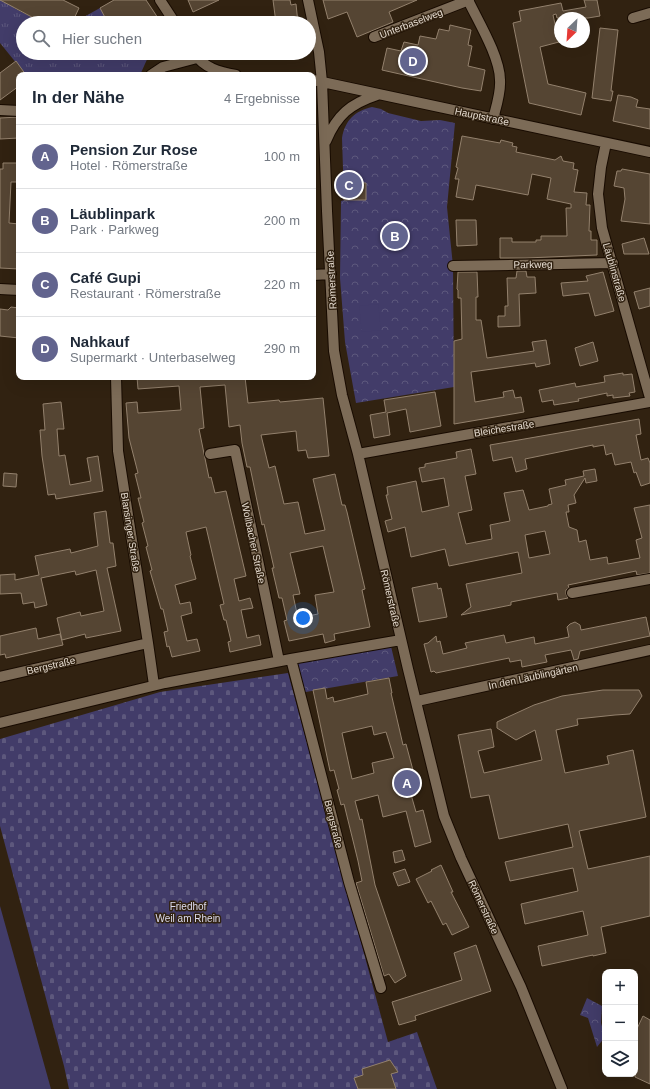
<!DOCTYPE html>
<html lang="de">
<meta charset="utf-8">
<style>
:root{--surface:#fff;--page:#f6f6f7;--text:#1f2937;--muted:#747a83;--line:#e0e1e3;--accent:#62648e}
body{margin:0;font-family:Helvetica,sans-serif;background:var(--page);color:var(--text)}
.controls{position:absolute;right:12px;bottom:12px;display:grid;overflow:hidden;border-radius:8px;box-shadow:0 4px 16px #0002}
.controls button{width:36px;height:36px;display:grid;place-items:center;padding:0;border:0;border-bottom:1px solid var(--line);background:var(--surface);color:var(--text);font:20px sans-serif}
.compass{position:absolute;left:554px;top:12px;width:36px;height:36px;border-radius:50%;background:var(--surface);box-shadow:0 4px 16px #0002;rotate:205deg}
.you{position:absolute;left:303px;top:618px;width:14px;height:14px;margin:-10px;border:3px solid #fff;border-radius:50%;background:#1a73e8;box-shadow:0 0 0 6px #1a73e833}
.badge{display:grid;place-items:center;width:26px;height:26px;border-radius:50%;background:var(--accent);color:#fff;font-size:13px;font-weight:700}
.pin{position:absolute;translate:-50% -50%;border:2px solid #fff;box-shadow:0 1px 4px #0006}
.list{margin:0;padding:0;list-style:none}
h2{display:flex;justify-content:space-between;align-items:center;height:52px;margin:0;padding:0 16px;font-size:17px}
h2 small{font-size:13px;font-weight:400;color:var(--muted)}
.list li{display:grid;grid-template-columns:26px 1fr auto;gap:12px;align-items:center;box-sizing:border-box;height:64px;padding:0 16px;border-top:1px solid var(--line)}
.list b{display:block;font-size:15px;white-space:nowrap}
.list p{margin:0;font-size:13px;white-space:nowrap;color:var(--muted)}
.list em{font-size:13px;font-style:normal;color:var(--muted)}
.icon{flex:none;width:22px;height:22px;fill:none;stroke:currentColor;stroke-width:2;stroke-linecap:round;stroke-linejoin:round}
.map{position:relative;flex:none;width:650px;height:1089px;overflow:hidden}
.search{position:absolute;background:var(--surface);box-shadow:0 4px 16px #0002;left:16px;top:16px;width:300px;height:44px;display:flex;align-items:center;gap:10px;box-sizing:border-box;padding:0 14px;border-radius:22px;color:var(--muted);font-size:15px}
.panel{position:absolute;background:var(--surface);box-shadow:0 4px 16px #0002;left:16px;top:72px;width:300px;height:308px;border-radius:8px}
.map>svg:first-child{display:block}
.grass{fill:url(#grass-tufts)}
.cemetery{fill:url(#cemetery-stones)}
.park{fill:url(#park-crowns)}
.garden{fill:#423c69}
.building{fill:#554533;stroke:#93816d;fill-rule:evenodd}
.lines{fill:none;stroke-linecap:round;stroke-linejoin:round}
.minor-casing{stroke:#180b00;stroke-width:12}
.minor{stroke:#7c6b57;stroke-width:10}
.labels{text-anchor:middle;stroke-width:3;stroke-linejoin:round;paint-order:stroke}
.street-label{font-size:10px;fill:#e6dcd1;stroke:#312211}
.park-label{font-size:10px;fill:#dddcef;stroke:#312211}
</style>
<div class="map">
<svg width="650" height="1089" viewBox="0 0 650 1089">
<defs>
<pattern id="grass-tufts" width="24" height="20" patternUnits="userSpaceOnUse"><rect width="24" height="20" fill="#423c69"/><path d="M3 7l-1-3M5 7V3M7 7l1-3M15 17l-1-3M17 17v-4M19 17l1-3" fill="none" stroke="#5d587d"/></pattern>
<pattern id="cemetery-stones" width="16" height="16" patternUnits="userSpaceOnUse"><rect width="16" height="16" fill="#423c69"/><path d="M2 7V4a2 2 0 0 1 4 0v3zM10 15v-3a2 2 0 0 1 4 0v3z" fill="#5d587d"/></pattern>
<pattern id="park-crowns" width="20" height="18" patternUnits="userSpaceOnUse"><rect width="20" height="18" fill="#423c69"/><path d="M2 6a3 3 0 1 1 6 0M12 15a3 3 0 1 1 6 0" fill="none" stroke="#5d587d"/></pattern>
</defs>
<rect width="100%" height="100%" fill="#312211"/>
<path class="grass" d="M0,0H12L14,8L43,23H23V53H148L149,55L140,75H26L0,43Z
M100,8L108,23H73Z"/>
<path class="cemetery" d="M288,673L388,1042L417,1032L437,1089H69L64,1066L0,826V739L160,692Z"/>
<path class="park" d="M372,107L381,109L388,113L421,121L440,120L455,123L447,207L453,266L454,387L356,403L345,342L340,278L341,201L344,200L342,138C345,120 355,111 372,107Z
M390,642L398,676L300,693L291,659Z
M587,998L602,1006L601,1023L605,1037L597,1047L588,1018L580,1015Z"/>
<path class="garden" d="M378,304L381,330L362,332L359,306Z
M0,906L51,1089H0Z"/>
<path class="building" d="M0,0H63L79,8L72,23H43Z
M114,0H146L156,15L160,23H108L100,8Z
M188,0H219L193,12Z
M273,0H290L291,5L296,4L298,23H276Z
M323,0H417L389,12L393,22L357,37L347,12L328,19Z
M584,0H597L600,16L588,18H557L556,14L553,15L559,42L540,47L548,84L586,93L581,115L529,103L513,23L521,21L519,11L561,3L563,11L586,7Z
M450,25L471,30L468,45L472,46L468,66L485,70L481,91L462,88L382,70L387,48L401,51L404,42L418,45L420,36L436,39L439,29L449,31Z
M600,28L618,30L611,91H613L611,101L592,98Z
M16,61L26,75H19V86L0,100V73Z
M618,95L631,97L638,100L636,107L650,109V129L613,121Z
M19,117V138L0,139V118Z
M462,136L500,143L501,140L513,143L512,146L517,147L516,152L555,160L561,156L563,161L574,163L573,169L578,170L574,192L587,193L586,205H590L589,231H591V240H597V255L526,258H500V238H512V242H536V240H541V236H567L566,208H571V204L547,199L551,178L532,174L528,195L476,185L473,200L456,197L459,179H455L458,168L456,167Z
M3,163H18L17,182H11L9,223L19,224V269L0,268V169H3Z
M622,169L650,174V224L621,221L625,199L624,188L614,186L617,171H621Z
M343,183H366V200H344Z
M456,220H476L477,245L457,246Z
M644,238L649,254H624L622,244Z
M517,271H526L527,277H535L536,293L519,294L520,326L498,327V316H505V306H508L507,278H516Z
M458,272H477L478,297H476V320H481L487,358L534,351L532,342L546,340L550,364L536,367L535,363L471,372L475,402L504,397L503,392L513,390L515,398L521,397L524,412L454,424V341L462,339L461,298H458V290L457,289Z
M603,272L614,311L595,316L589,293L563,296L561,283L588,281L586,276Z
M650,288V306L639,309L634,292Z
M11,307L19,308V338L0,336V309L8,310Z
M593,342L598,361L580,366L575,348Z
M623,373V375L632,374L635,392L629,393L630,396L613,398V395L607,396V393L578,399L579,401L554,405L553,400L542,402L539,390L575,383L576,387L605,382L604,376Z
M137,377H245L248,403L279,400L280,402L323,398L329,456L308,458L306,450L298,451L296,431L261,435L269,468L275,466L284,504L298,502L305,534L325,530L313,479L335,474L342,505H345L347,512L365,589L362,590L370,627L334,634L335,640L325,643L323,634L289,641L284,621L287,620L282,598H279L272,568H274L264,524L262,525L250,467H247L242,443L240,425L229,427L225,385L200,387L204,428L199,429L209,478L211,477L215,493L226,491L246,576L234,579L239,601L250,598L253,608L241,610L247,638L259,635L261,645L230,652L228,642L231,641L226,620H224L220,605L224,604L206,527L186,532L191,555L190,556L196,579L175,585L180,604L190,602L192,613L181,616L187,641L197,639L200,651L172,657L169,646L167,647L164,632L168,631L163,609H161L150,571L152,570L146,547L148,546L142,523L144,522L138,498H141L135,474L138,473L129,438L126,403L137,402L138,413L181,410L179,386L138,389ZM323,546L334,592L315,595L318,614L298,618L293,595L300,594L290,553Z
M435,392L441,426L410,432L406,409L387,413L390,435L374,438L370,415L386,412L384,400Z
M61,402L64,429H57L59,456L65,455L70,485L91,481L87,458L98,456L103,491L56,499L55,494L48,495L42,456L40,430H45L43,404Z
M639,419L641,434L636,435L641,460L648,458L650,463V483L641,486L636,472L634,473L631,462L615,465L612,453L606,455L604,445L593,447V445L525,459L527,469L516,472L512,457L493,461L490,445Z
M471,449L476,474L465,476L472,510L458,513L466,544L492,539L490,525L510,521L504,493L523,490L529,510L548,506V505L552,504L549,489L566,485L565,480L584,476L583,471L595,469L597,481L586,483L585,478L574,495L576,503L568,505L569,512H566L569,527L577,530L579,542L586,540L590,560L607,557L608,564L640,558L636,540L642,538L634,508L650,505V573L637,575L636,571L568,585L569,588L566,590V594L568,598L558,600L557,593L511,602V605L461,615L471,607L466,584L522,573L518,552L449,566L445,549L411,557L405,527L388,532L385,521L392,519L386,495H388L387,487L416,481L422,512L449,506L444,478L422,482L419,468L425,467V464L457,458L456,452ZM545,531L550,554L529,558L525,535Z
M4,473L17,474L16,487L3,486Z
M106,511L110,543H113L116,566L107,568L121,631L86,638L85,634L62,640L57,618L80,612L81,616L104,611L96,570L76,575L75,571L41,578L47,605L35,608L34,602L23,604L21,593L0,594V575L15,574V580L39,575L35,556L70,549L71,553L98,546L94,513Z
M437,583L438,589L441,588L447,617L419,622L412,588Z
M646,617L650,636L580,651L578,659L574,660L571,650L545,655L547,662L522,667L521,660L510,662L509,658L436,673L434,671L431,672L424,644L428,643L436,636L437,642L440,641L443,654L467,648L465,643L504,635L506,643L534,637L535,644L569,637L567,627L570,624L575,622L580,625L581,630Z
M36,628L38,639L60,634L63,645L6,658L5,654L0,655V636Z
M389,678L392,693H391L403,745L406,744L418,789L410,791L416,812L423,810L431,842L415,847L406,811L383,817L378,795L355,801L360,820L362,819L375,885L406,976L395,983L389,974L384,976L356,883L362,881L358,861L344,804L341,805L337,790L339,789L334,770L330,771L313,690L325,688L327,699L333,697L334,702L368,694L366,682ZM372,726L374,735L386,732L394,758L372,763L374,773L352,779L342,733Z
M603,690H639L642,696L630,714L615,715L577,719L578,725L556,730L565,773L609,764L607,756L633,750L646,817L579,831L588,869L650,856V916L601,927L606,953L593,956V955L542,966L538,946L588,935L583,911L525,924L521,904L578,891L573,868L510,881L505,862L573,847L568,824L499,839L489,795L471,798L458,735L491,729L494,747L478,751L484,773L542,760L535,730L516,740L497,728V722L534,705L562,696Z
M402,850L405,860L395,863L393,852Z
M441,865L453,892H451L469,927L452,935L446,923L443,925L431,901L428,903L416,879L432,871L431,870Z
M405,869L410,882L398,886L393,873Z
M476,945L491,991L415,1016L416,1020L399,1025L392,1002L462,980L454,953Z
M643,1016L650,1020V1084L635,1077V1033Z
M390,1060L398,1072L391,1074L396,1089H358L354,1078L363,1075L362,1069Z"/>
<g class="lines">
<defs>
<path id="minor" d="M160,0L175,23
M308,0L319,52L322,82L327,211L334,351L342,395L358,454L408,669L444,816L461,858L521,987L562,1089
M468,0C478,21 500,57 500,80C501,93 496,107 493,119
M633,18L650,13
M374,37L469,0
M194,53C204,68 219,72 236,75
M151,75L163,67L197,58
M313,80L650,152
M0,110L19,111
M326,141C337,115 350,104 377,95
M606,143L601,167L598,194L602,228L650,398
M453,266L613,263
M313,275L331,274
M0,289L19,290
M116,377L118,451L148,643L154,685
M210,454L235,450L279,661
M358,454L650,402
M572,593L650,579
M291,659L349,882L381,988
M0,677L148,643
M417,701L650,650
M0,723L165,683L291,659L401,640"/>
</defs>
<use href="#minor" class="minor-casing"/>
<use href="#minor" class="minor"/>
</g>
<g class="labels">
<g class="street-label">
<text transform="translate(411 23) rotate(-21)" y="4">Unterbaselweg</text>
<text transform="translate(482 116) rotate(12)" y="4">Hauptstraße</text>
<text transform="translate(533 264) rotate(-1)" y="4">Parkweg</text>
<text transform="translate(615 272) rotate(74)" y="4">Läublinstraße</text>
<text transform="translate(331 280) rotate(-93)" y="4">Römerstraße</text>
<text transform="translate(504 428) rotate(-9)" y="4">Bleichestraße</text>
<text transform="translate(131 532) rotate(81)" y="4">Blansinger Straße</text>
<text transform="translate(254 543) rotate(78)" y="4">Wollbacher Straße</text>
<text transform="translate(391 598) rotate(77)" y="4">Römerstraße</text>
<text transform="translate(51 665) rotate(-13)" y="4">Bergstraße</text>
<text transform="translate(533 676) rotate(-12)" y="4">In den Läublingärten</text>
<text transform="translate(334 824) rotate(76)" y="4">Bergstraße</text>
<text transform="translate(484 907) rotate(65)" y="4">Römerstraße</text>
</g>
<g class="park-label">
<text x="188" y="910">Friedhof<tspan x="188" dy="12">Weil am Rhein</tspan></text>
</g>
</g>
</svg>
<div class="controls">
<button>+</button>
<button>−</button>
<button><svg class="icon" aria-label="layers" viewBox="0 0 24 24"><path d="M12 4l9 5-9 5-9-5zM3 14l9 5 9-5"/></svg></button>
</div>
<svg class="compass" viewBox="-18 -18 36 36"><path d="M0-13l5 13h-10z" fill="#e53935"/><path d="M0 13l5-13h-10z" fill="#747a83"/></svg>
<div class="you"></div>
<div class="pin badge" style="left:407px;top:783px">A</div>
<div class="pin badge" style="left:395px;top:236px">B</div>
<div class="pin badge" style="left:349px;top:185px">C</div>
<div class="pin badge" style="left:413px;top:61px">D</div>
<div class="search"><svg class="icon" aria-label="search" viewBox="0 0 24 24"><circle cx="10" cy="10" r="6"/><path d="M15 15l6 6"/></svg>Hier suchen</div>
<section class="panel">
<h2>In der Nähe<small>4 Ergebnisse</small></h2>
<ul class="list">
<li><span class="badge">A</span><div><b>Pension Zur Rose</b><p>Hotel · Römerstraße</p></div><em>100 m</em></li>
<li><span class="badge">B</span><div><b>Läublinpark</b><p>Park · Parkweg</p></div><em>200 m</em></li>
<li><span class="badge">C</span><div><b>Café Gupi</b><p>Restaurant · Römerstraße</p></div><em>220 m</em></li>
<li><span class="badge">D</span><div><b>Nahkauf</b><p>Supermarkt · Unterbaselweg</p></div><em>290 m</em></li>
</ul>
</section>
</div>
